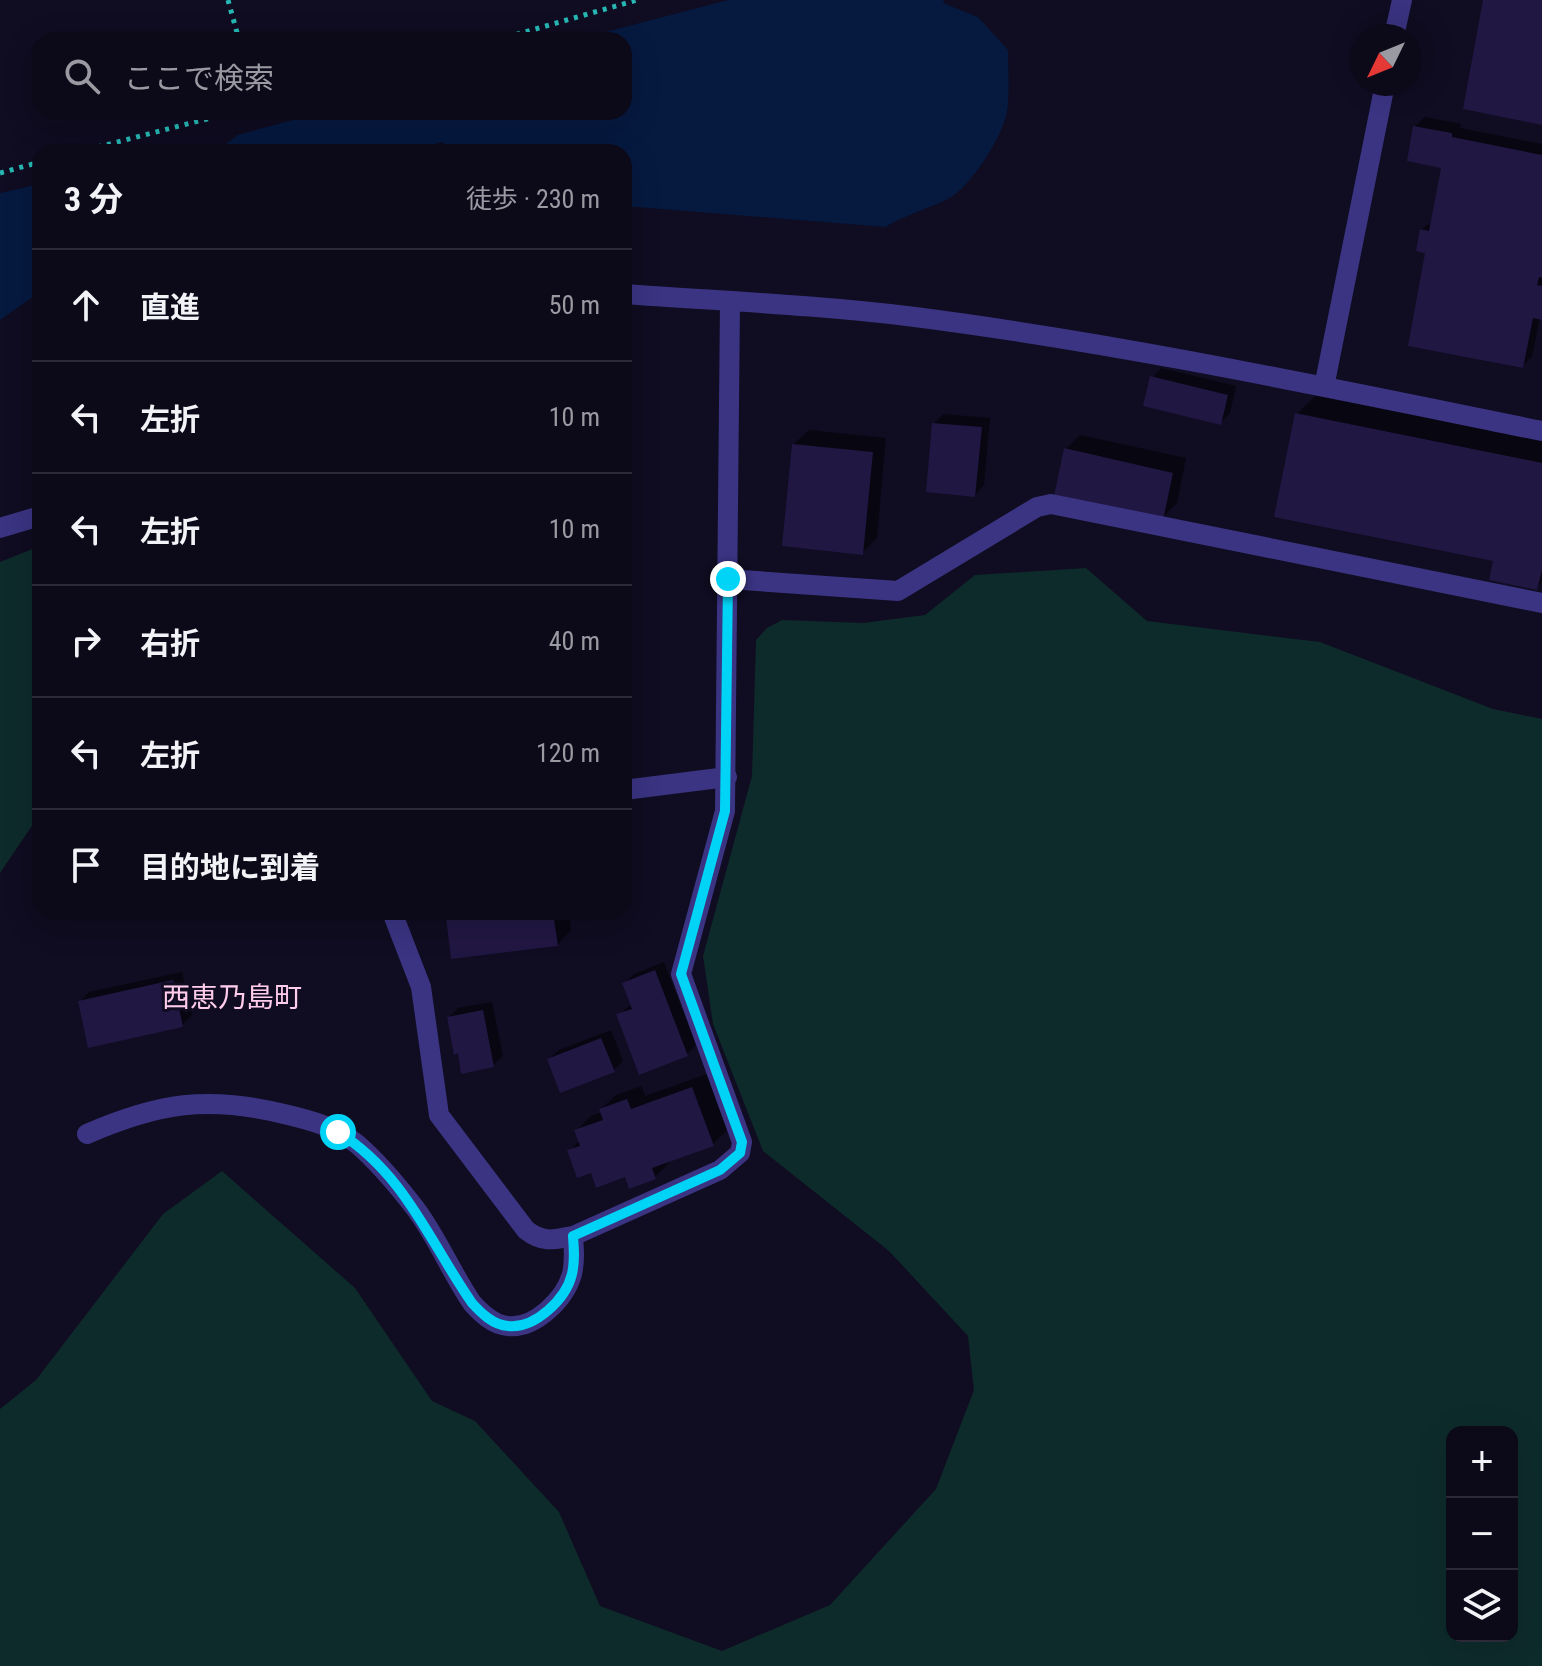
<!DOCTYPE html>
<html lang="ja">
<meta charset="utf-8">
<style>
:root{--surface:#0c0919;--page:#1a1726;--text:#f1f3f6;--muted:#9a9aa2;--line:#2c2a38}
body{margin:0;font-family:"Roboto Condensed","Noto Sans JP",sans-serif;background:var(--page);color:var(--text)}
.controls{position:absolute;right:24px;bottom:24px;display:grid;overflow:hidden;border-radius:16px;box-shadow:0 8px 32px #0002}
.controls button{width:72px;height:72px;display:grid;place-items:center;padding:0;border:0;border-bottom:2px solid var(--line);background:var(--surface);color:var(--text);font:40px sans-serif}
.compass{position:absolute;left:1350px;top:24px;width:72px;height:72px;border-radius:50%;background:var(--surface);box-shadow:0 8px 32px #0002;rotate:227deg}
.stop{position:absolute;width:24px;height:24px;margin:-18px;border:6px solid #00d4f6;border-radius:50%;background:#fff}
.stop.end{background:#00d4f6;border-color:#fff;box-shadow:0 2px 8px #0008}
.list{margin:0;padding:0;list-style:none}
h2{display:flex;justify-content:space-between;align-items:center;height:104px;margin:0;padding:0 32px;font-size:34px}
h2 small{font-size:26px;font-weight:400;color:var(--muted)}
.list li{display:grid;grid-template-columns:52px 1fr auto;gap:24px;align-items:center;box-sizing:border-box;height:112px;padding:0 32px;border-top:2px solid var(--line)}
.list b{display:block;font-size:30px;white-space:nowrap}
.list em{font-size:26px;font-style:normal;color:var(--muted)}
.icon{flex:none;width:44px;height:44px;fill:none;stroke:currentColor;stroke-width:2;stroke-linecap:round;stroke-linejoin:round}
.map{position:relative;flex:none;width:1542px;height:1666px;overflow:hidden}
.search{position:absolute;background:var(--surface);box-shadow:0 8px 32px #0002;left:32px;top:32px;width:600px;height:88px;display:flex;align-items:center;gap:20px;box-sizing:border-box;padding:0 28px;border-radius:24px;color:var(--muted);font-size:30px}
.panel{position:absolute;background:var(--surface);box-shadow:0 8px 32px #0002;left:32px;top:144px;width:600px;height:776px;border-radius:24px}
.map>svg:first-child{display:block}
.green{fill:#0e2b2b;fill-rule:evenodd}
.water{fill:#06193f}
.shadow{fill:#0007}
.building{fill:#211743}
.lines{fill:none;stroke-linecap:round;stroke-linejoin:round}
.path{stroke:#27b8b4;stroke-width:5;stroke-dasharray:4 6;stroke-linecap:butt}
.minor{stroke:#3a3482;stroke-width:20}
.route{stroke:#00d4f6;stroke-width:10}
.labels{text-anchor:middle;stroke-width:6;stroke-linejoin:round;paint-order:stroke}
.quarter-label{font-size:28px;fill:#ffcdeb;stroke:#100c21}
</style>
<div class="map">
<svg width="1542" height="1666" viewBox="0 0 1542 1666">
<rect width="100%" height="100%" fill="#100c21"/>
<path class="green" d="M40,546V814L0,873V562Z
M1086,568L1147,621L1320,642L1493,709L1542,719V1666H0V1409L36,1380L163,1214L222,1171L355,1288L432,1401L475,1421L559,1512L600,1606L722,1651L830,1605L936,1489L974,1390L968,1336L889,1251L763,1151L713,1024L703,956L752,776L756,640L767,628L782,620L863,623L925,615L975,575ZM1452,1432H1512V1636H1452Z"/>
<path class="water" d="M728,0H944L943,3L978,17L1008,50C1008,70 1010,92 1007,112C1003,136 970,188 948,199C927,209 906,215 885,227L624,206V152H459L441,142L409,152H209L226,144L238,135L322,112H624V40H575Z
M40,184V292L0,320V193Z"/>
<path class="shadow" d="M1425,117L1461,124L1460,128L1542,144V318H1540L1532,357L1522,366L1421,230L1433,221L1443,166L1415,126Z
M1161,368L1236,386L1230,413L1221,422L1152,378Z
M1316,395L1542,440V582L1536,588L1297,414Z
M943,414L990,418L984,485L975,495L934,424Z
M809,430L886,438L877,538L862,553L794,444Z
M1080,435L1186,458L1177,503L1162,518L1066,449Z
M430,912H569L571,930L557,945Z
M664,962L696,1045L687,1054L618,1015L632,1004L625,983L634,974Z
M182,972L192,1015L182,1025L80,1002L89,992Z
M492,1002L503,1056L493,1065L449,1018L458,1008Z
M611,1030L623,1061L613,1070L549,1059L559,1050Z
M707,1074L728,1129L713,1144L669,1160L670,1162L655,1177L592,1171L570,1151L580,1140L577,1130L591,1116L602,1112L601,1109L616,1095L642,1086L645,1096Z"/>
<path class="building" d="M1483,0H1542V125L1463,109Z
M1413,126L1452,133V137L1542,155V278L1539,277L1537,285L1542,286V320L1533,318L1523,368L1408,346L1425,253L1416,251L1420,229L1429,231L1441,168L1407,161Z
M1150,376L1228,395L1221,425L1143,406Z
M1295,413L1542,463V570L1537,590L1489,580L1493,561L1274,517Z
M932,423L982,427L975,497L926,492Z
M792,444L873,452L863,555L782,546Z
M1064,448L1173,473L1163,520L1054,496Z
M428,912H553L558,946L451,959L446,917L429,919Z
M655,970L688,1056L639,1075L616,1014L632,1009L622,983Z
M173,980L183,1027L88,1048L78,1001Z
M483,1010L494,1067L461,1074L458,1053L454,1055L447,1017Z
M601,1038L615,1072L560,1093L547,1059Z
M692,1087L714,1146L652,1168L656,1179L629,1189L625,1177L596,1188L591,1173L577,1178L567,1150L580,1146L574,1130L603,1120L599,1109L627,1099L631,1109Z"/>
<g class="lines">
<path class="path" d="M228,0L239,40
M497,40L637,0
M78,152L234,112
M0,173L40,162"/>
<path class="minor" d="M1394,36L1402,0
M624,294C721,301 819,305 915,317C1125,344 1334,389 1542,431
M1324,387L1385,84
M0,528L40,516
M728,579L898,591L1037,507L1051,504L1542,603
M624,790L727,777
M392,912L421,987L439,1115L526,1230C543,1243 553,1240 573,1236L720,1170L740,1153L742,1142L681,974L725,811L730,302
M87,1134C158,1103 208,1095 284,1114C310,1120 336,1127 357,1144C378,1162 398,1186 415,1208C437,1237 451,1272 472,1303C481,1313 493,1325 508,1326C535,1329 565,1299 572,1274C575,1261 574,1249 573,1236"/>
</g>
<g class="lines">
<path class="route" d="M338,1132C405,1174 429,1241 472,1303C481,1313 493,1325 508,1326C535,1329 566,1299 572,1274C575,1261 574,1249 573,1236L720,1170L740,1153L742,1142L681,974L725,811L728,579"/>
</g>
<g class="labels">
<g class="quarter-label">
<text x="232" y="1007">西恵乃島町</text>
</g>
</g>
</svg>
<div class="controls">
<button>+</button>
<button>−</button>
<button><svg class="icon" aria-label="layers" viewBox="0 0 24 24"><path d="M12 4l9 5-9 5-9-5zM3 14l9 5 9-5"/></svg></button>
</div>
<svg class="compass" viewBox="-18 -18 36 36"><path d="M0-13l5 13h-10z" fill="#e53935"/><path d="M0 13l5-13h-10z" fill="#9a9aa2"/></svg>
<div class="stop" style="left:338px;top:1132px"></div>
<div class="stop end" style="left:728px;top:579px"></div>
<div class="search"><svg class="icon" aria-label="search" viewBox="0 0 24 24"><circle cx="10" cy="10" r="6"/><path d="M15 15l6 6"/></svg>ここで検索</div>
<section class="panel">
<h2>3 分<small>徒歩 · 230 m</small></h2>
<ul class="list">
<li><svg class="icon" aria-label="ahead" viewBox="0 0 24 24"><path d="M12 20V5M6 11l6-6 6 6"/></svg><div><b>直進</b></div><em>50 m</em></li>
<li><svg class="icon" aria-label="left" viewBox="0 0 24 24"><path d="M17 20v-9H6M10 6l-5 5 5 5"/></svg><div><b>左折</b></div><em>10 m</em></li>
<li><svg class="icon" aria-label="left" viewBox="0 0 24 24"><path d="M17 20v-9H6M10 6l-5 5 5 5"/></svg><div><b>左折</b></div><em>10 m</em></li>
<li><svg class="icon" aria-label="right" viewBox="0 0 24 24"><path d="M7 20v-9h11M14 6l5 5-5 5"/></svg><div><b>右折</b></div><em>40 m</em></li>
<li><svg class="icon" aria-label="left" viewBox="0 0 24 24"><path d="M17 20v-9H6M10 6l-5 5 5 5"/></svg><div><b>左折</b></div><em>120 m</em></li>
<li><svg class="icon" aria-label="arrive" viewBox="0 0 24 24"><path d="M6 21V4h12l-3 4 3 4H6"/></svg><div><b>目的地に到着</b></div></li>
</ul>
</section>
</div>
